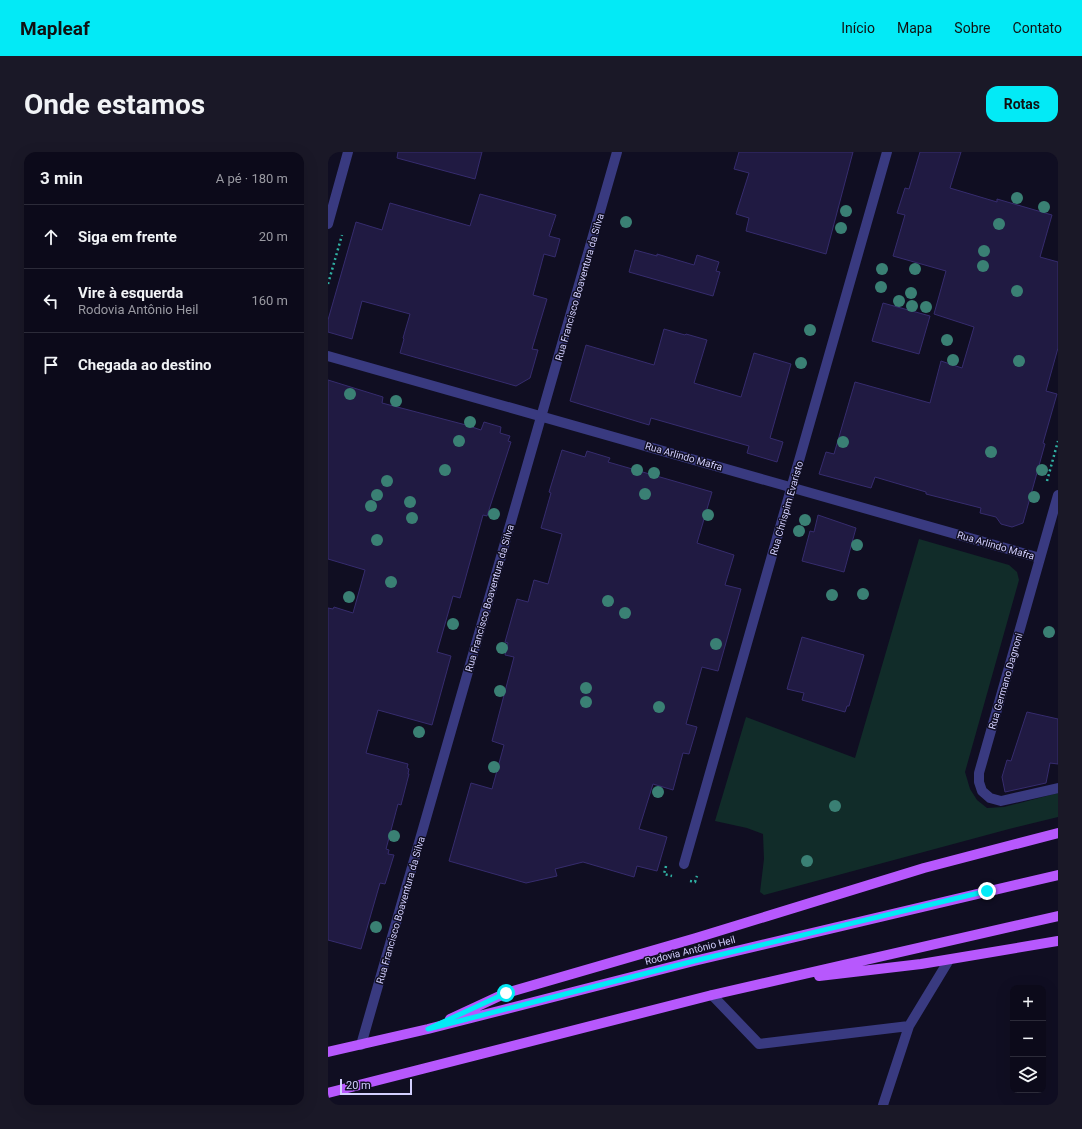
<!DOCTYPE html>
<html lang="pt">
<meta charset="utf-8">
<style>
:root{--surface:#0c0a1a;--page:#1a1827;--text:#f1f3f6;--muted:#9a9aa2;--line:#2c2b39;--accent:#03eaf6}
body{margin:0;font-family:Roboto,sans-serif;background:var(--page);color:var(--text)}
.controls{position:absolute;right:12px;bottom:12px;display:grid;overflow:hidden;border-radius:8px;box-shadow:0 4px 16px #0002}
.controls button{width:36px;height:36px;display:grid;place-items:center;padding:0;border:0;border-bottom:1px solid var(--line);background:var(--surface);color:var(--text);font:20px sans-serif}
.scale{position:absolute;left:12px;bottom:10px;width:72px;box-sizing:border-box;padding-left:4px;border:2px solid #d2cffe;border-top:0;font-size:11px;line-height:14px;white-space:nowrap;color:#d2cffe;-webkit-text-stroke:3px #100e22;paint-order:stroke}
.stop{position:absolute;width:12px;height:12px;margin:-9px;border:3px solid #03eaf6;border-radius:50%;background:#fff}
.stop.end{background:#03eaf6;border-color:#fff;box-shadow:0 1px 4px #0008}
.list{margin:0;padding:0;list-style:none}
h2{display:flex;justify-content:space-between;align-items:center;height:52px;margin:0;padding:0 16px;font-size:17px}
h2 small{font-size:13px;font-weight:400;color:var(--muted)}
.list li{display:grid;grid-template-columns:26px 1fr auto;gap:12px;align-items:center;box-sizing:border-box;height:64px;padding:0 16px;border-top:1px solid var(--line)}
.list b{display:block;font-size:15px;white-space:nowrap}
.list p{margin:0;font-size:13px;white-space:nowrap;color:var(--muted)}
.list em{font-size:13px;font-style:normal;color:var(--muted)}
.icon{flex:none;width:22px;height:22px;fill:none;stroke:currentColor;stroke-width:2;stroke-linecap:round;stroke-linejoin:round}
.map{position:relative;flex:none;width:730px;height:953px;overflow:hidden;border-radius:12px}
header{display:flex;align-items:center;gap:24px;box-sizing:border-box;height:56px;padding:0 20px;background:var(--accent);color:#111}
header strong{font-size:19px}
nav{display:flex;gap:22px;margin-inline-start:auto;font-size:14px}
.intro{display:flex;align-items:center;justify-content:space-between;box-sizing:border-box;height:96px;padding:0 24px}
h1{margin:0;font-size:28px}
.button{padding:10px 18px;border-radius:12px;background:var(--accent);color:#111;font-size:14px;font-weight:700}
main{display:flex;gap:24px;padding:0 24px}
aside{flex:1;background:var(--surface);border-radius:12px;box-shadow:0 4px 16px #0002}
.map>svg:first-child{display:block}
.green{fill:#112c29}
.building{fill:#201a42;stroke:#362c6e}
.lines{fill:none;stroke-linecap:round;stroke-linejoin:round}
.path{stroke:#30b2a4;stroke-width:2.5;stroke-dasharray:2 3;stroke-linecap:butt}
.minor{stroke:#393a80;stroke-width:10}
.major{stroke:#b758fd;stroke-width:10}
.tree{fill:#3a8074}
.route{stroke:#03eaf6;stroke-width:5}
.labels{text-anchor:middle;stroke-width:3;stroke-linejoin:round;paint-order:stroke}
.street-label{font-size:10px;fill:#d2cffe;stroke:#100e22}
</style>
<header>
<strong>Mapleaf</strong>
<nav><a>Início</a><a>Mapa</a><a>Sobre</a><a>Contato</a></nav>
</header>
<div class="intro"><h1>Onde estamos</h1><a class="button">Rotas</a></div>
<main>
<aside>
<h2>3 min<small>A pé · 180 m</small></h2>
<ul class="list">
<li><svg class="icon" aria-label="ahead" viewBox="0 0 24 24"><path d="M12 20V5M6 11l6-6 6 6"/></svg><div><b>Siga em frente</b></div><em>20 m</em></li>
<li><svg class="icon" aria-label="left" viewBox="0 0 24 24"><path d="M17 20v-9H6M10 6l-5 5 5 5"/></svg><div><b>Vire à esquerda</b><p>Rodovia Antônio Heil</p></div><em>160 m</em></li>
<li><svg class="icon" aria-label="arrive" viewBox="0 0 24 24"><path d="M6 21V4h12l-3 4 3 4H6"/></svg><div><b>Chegada ao destino</b></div></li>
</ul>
</aside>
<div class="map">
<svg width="730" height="953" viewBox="0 0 730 953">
<rect width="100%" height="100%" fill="#100e22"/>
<path class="green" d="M591,387L681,413L689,420L691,428L637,620L642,637L649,648L659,656L676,655L730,641V665L681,677L436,743L432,740L436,707L435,682L419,676L387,669L418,565L527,606Z"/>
<path class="building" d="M70,0H154L147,27L69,6Z
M411,0H525L498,102L418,79L421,66L408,62L421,21L406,17Z
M592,0H633L622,36L669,50V47L724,63L712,105L730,110V196L718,239L729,242L715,291L717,292L695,371L684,375L673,372L668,365L652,361L653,356L598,342V340L547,325L543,336L491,322L498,300L506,302L527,230L602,251L613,209L634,216L646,175L606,162L618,119L565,104L577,63L569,61L577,36L581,37Z
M152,42L228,63L221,84L232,87L227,105L216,102L205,143L219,147L204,197L210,198L202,226L188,234L72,201L76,187L75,186L82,162L34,149L24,187L0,180V168L28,70L54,78L62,51L142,74Z
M307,98L329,104V102L366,113L369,103L391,110L388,119L392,120L385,144L301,120Z
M555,151L602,164L591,202L544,189Z
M336,177L357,183L358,182L379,188L366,231L413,245L426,201L463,212L442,286L455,290L449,310L419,301L421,294L323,266L321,273L242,249L258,193L326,213Z
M0,228L55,245L54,251L138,273L153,278L156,270L173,275L172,281L182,284L180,289L183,290L159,364L155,363L132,446L125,444L109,500L123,504L104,573L50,558L38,601L80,612L79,616L81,617L80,622H81L73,653L70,652L58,697L61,698L60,702L66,703L57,732L52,731L33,797L0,788V456L5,457L6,455L25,461L37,418L0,407Z
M234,298L257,305L259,299L282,306L280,310L384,340L369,391L406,403L397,433L413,437L390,519L374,515L358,572L369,575L361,602L355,601L345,638L325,632L311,677L339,685L329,719L309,714L306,725L255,710L227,717L229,724L198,731L121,709L143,631L164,637L176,593L164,589L186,505L177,503L180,491L177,490L189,447L200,450L206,428L220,432L234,382L213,376L223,341L221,340Z
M490,363L528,376L516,420L474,409L482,379L486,380Z
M474,485L536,503L521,554H519L517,560L474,548L476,541L459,537Z
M699,560L730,567V612L722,611L718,631L677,640L674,625L679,608L683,609Z"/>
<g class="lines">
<path class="path" d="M0,132L14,83
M719,329L730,289
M338,714L336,722L344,724
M362,729L367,730L369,724"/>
<path class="minor" d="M0,72L20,0
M0,204L712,406
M730,343L651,621V630L654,639L662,646L673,649L730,636
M356,712L559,0
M384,843L431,892L581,874
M33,893L289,0
M555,953L581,874L621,808"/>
<path class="major" d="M491,824L593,812L730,789
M122,867L178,841L368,786L596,716L730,681
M0,900L100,877L366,809L730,723
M0,941L384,843L730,764"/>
</g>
<g class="tree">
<circle cx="689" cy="46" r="6"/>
<circle cx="716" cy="55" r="6"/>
<circle cx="518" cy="59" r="6"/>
<circle cx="298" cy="70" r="6"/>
<circle cx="671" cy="72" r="6"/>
<circle cx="513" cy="76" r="6"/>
<circle cx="656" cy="99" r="6"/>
<circle cx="655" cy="114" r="6"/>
<circle cx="554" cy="117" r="6"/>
<circle cx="587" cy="117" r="6"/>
<circle cx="553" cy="135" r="6"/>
<circle cx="689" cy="139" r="6"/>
<circle cx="583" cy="141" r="6"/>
<circle cx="571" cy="149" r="6"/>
<circle cx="584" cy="154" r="6"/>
<circle cx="598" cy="155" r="6"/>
<circle cx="482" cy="178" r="6"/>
<circle cx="619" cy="188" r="6"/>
<circle cx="625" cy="208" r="6"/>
<circle cx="691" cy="209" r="6"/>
<circle cx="473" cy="211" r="6"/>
<circle cx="22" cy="242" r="6"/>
<circle cx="68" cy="249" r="6"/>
<circle cx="142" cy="270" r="6"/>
<circle cx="131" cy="289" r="6"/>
<circle cx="515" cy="290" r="6"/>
<circle cx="663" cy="300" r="6"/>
<circle cx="117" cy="318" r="6"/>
<circle cx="309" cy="318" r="6"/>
<circle cx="714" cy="318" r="6"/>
<circle cx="326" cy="321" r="6"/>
<circle cx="59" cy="329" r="6"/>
<circle cx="317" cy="342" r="6"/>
<circle cx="49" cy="343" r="6"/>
<circle cx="706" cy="345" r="6"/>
<circle cx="82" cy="350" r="6"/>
<circle cx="43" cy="354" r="6"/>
<circle cx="166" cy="362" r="6"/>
<circle cx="380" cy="363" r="6"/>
<circle cx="84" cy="366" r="6"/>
<circle cx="477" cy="368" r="6"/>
<circle cx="471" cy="379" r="6"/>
<circle cx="49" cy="388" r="6"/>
<circle cx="529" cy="393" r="6"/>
<circle cx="63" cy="430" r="6"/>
<circle cx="535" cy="442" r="6"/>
<circle cx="504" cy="443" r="6"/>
<circle cx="21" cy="445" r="6"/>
<circle cx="280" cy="449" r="6"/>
<circle cx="297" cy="461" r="6"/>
<circle cx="125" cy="472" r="6"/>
<circle cx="721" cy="480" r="6"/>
<circle cx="388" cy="492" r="6"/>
<circle cx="174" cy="496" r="6"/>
<circle cx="258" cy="536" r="6"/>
<circle cx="172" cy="539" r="6"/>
<circle cx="258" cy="550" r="6"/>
<circle cx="331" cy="555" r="6"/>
<circle cx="91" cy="580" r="6"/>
<circle cx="166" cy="615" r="6"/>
<circle cx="330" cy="640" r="6"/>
<circle cx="507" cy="654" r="6"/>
<circle cx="66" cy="684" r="6"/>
<circle cx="479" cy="709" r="6"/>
<circle cx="48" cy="775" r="6"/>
</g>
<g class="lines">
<path class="route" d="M178,841L100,877L366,809L659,739"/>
</g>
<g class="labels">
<g class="street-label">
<text transform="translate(251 135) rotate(-74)" y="4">Rua Francisco Boaventura da Silva</text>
<text transform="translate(356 304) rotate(16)" y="4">Rua Arlindo Mafra</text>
<text transform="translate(458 356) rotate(-74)" y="4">Rua Chrispim Evaristo</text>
<text transform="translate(668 393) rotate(16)" y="4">Rua Arlindo Mafra</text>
<text transform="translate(161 446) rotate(-74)" y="4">Rua Francisco Boaventura da Silva</text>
<text transform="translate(677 529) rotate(-74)" y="4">Rua Germano Dagnoni</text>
<text transform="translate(72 758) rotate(-74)" y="4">Rua Francisco Boaventura da Silva</text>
<text transform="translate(362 798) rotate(-14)" y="4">Rodovia Antônio Heil</text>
</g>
</g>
</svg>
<div class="controls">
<button>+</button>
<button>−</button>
<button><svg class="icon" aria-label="layers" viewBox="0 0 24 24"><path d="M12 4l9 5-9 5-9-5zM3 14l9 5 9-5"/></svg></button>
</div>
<div class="scale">20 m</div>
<div class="stop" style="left:178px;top:841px"></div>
<div class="stop end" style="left:659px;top:739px"></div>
</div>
</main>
